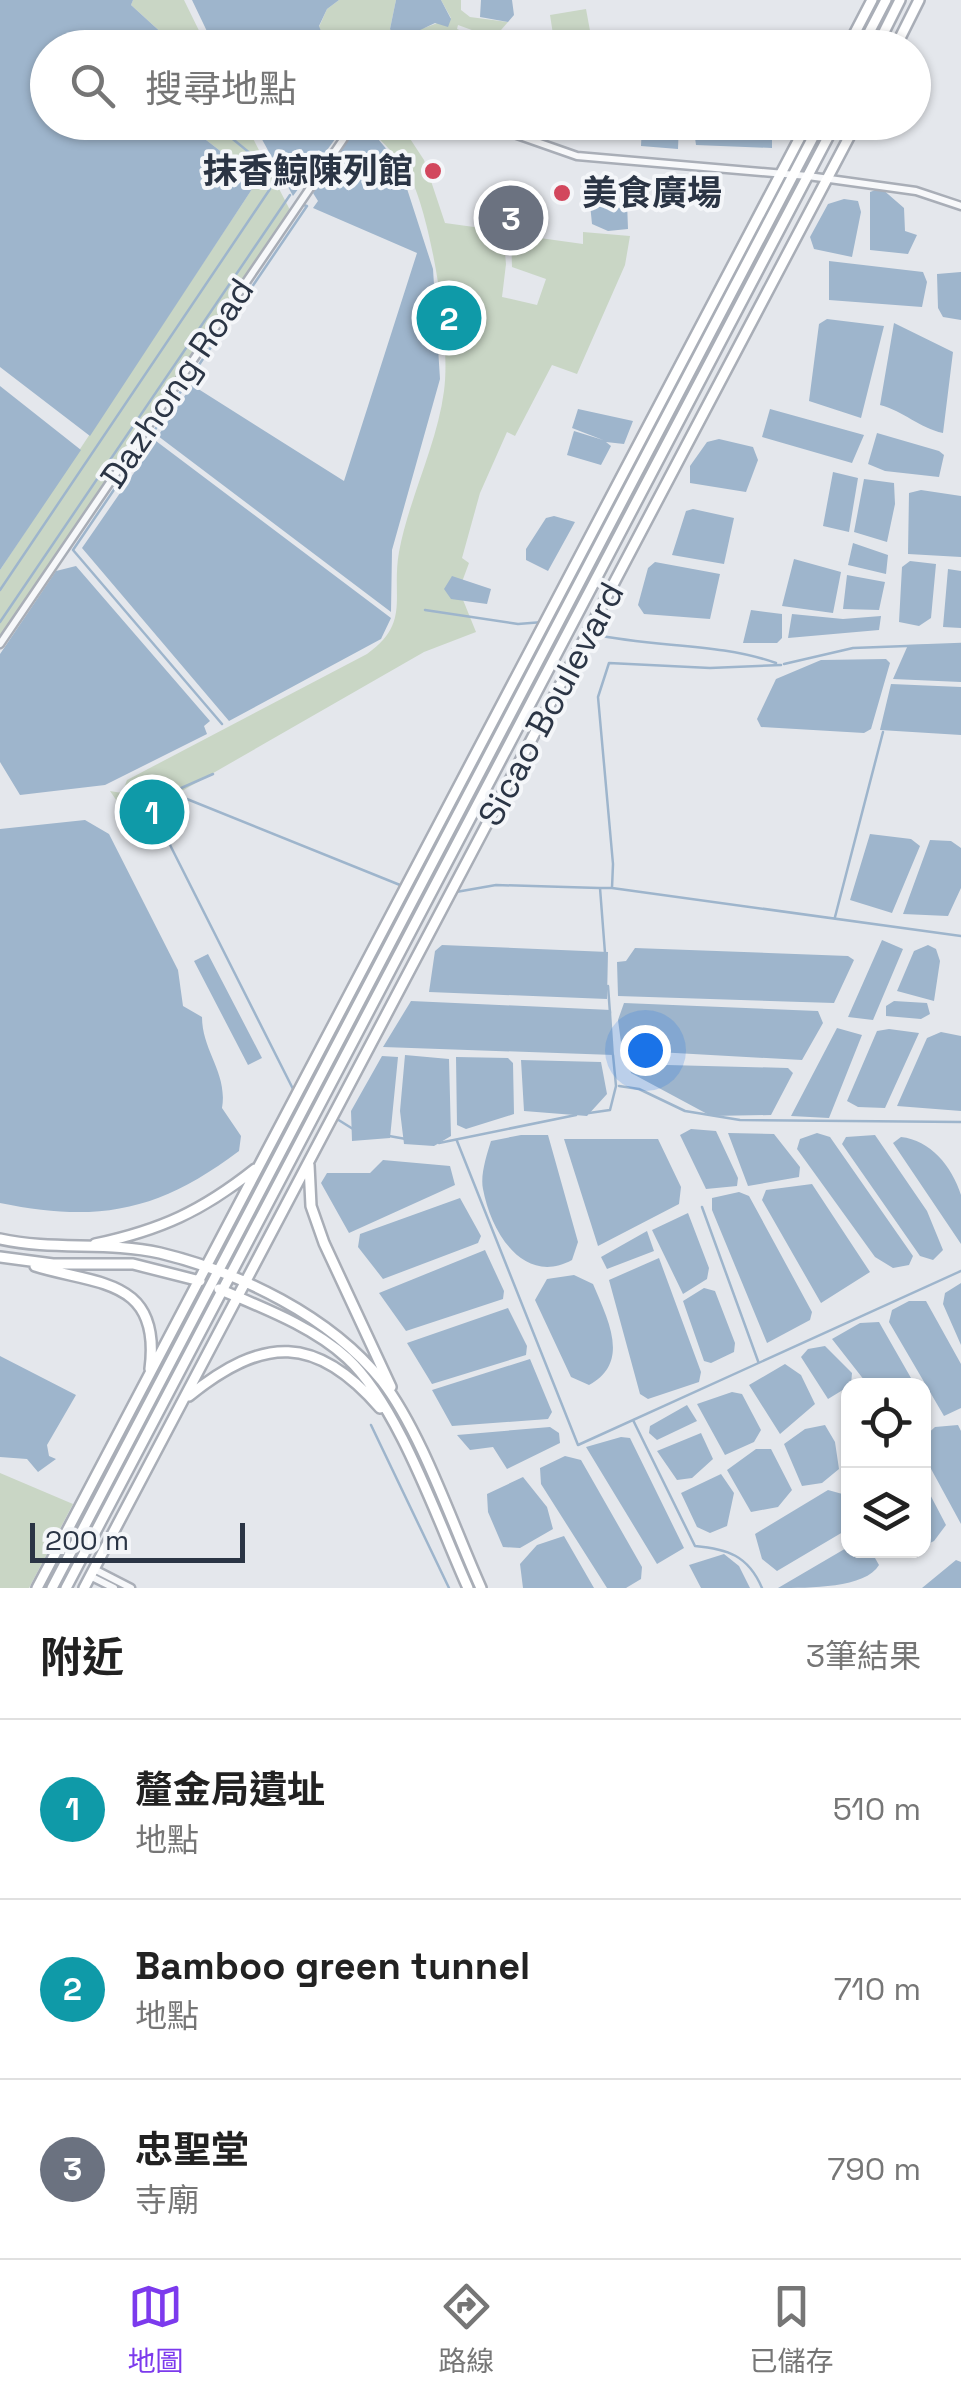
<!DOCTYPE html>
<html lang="zh-TW">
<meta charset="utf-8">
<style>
:root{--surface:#fff;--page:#f6f6f6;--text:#222;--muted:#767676;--line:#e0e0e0;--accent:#7c3aed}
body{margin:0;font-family:"Space Grotesk","Noto Sans TC",sans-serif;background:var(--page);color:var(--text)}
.controls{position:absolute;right:30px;bottom:30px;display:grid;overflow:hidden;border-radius:20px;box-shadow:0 2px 8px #0004}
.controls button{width:90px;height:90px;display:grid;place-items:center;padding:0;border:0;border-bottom:2px solid var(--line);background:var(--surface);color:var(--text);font:50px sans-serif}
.scale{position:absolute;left:30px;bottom:25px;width:215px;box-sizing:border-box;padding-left:10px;border:5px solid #2b3545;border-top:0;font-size:28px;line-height:35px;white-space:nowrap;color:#2b3545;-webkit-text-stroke:8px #f4f6f9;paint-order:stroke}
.you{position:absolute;left:645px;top:1050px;width:35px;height:35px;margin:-25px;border:8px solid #fff;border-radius:50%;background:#1a73e8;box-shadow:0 0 0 15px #1a73e833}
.badge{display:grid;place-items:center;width:65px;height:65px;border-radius:50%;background:var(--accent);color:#fff;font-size:32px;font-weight:700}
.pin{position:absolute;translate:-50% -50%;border:5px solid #fff;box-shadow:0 2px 10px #0006}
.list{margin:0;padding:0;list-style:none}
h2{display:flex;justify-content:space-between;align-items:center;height:130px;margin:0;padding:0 40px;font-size:42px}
h2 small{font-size:32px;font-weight:400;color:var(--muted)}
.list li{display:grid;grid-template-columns:65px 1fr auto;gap:30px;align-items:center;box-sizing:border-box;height:180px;padding:0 40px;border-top:2px solid var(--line)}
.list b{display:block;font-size:38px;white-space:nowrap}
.list p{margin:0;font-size:32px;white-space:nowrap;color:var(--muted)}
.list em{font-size:32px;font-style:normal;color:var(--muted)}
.icon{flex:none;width:55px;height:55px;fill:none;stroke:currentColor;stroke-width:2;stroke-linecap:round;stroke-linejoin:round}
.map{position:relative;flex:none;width:961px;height:1588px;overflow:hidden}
.search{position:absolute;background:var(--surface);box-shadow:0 2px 8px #0004;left:30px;right:30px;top:30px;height:110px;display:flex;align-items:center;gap:25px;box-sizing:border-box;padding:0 35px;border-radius:55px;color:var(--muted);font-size:38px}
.sheet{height:670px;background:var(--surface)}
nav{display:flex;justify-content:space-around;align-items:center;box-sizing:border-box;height:140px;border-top:2px solid var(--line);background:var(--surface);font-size:28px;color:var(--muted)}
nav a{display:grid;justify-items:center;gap:5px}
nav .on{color:var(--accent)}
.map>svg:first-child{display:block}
.green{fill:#c9d6c5}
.water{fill:#9eb5cc}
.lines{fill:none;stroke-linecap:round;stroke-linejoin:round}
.stream{stroke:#9eb5cc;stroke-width:2.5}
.street-casing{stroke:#a9aeb7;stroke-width:11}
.secondary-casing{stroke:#a9aeb7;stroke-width:14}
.street{stroke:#f7f8fa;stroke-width:6}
.secondary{stroke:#fff;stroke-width:9}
.poi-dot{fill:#d2475d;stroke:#f4f6f9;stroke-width:4}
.labels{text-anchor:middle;stroke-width:8;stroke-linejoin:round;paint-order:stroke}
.poi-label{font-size:35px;font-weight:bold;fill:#2b3545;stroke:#f4f6f9;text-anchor:end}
.street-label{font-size:35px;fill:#2b3545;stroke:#f4f6f9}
</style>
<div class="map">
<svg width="961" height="1588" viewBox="0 0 961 1588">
<rect width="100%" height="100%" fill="#e4e7ec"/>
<path class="green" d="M133,0H184L207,47H177L131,5Z
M339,0H396L390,29L424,28L451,18L441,0H461V10L470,17L508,22L494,38L458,25L457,29L477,38L481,48L327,47L319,27L327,9Z
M586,9L593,47H555L550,15Z
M184,123H245L290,210L0,637V570L258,180Z
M364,123L403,128L424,160L445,223L503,231L506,264L502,297L537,305L546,279L512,267L511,234L583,244V232L630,236L625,265L577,374L552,365L515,436L507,432L480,493L462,558L469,563L459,590L476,632L424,652L168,799L125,813L110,791L122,793L127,780L367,654C411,623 391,597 399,552C409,498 437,445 444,391C451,340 432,220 409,174C401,158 377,138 364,123Z
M0,1473L73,1504L29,1588H0Z"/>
<path class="water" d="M0,0H133L131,5L177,47L48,48V122L184,123L258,180L90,436L0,367Z
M192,0H339L327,9L319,26L327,47L215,48Z
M396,0H441L451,19L448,27L435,23L399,40L390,29Z
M481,0H512L514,15L508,22L480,17Z
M253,123H347L293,196Z
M642,123H679L678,149L641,146Z
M693,123H772V148L696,145Z
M368,127L399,164L433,269L440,379L392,550L391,612L158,436L192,385L344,481L417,253L313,208L318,201L313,193L355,129Z
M881,188L904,208L905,231L917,235L908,254L870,250V192Z
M844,199L858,201L861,212L852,257L814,249L810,237L828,204Z
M627,202L628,229L608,231L592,224L590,204Z
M829,261L923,272L927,282L922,307L829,300Z
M961,272V320L943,317L938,308L937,274Z
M827,319L884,326L861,418L809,401L819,324Z
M894,323L953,352L943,433C919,428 904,411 880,405Z
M0,386L81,450L0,570Z
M578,409L633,421L624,444L606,442L611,446L601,465L567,455L574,431L603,440L572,428Z
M770,409L864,435L852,463L762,437Z
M877,433L939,451L944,455L939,477L885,471L868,464Z
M719,439L753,447L758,460L746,492L690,483V466L707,442Z
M156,441L391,618L381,639L229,721L82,548Z
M833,472L858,478L849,532L823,526Z
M864,479L894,483L895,504L887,542L854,532Z
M921,490L961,496V557L908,554L909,493Z
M693,509L734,518L724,564L672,555L686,511Z
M554,516L575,522L548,571L526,560V549L546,518Z
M853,543L888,555L886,574L848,565Z
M794,559L841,572L833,613L782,606Z
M910,561L936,564L931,618L919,626L899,622L902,567Z
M655,562L720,574L710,619L644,614L638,605L648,568Z
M76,566L210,721L204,726L207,734L105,785L20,795L0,762V654L56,571Z
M948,569L961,571V628L943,627Z
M847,575L885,582L879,610L843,609Z
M452,576L491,589L487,604L451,599L444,589Z
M751,610L782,614V638L777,643H743Z
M792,614L843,619L881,616L879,630L788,638Z
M961,644V682L893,679L908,645Z
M886,659L890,663L871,729L864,733L761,727L757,719L776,679L821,660Z
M891,684L961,687V735L880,730Z
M85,820L109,834L178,970L183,1006L202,1017C202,1051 228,1073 222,1108L241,1136L239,1151C158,1212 98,1223 0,1203V829Z
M870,834L911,839L920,846L892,913L850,900Z
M930,840L951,841L961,848V888L948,916L903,914Z
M882,940L903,949L873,1020L848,1017Z
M442,945L608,952L607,999L429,992L435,951Z
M928,945L936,949L940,961L934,1001L897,991L914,951Z
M635,948L848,956L854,960L834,1003L618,996L617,962L626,961Z
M208,954L262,1058L248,1065L194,961Z
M411,1001L611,1010L614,1055L383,1047Z
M894,1001L927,1003L930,1014L921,1019L886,1016V1006Z
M624,1003L818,1011L823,1023L802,1060L622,1050L618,1020Z
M837,1028L862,1035L829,1118L791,1116Z
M889,1029L919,1033L885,1108L858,1107L847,1101L877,1031Z
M941,1032L961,1036V1111L897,1106L927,1038Z
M405,1055L449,1059L451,1136L434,1146L404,1144L400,1111Z
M382,1056L398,1057L390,1138L352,1141L351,1111Z
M456,1057L508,1058L513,1063L514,1114L466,1129L457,1125Z
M521,1060L601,1062L607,1094L587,1116L524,1111Z
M629,1064L788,1068L793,1073L771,1115L711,1116L631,1073Z
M691,1129L716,1131L738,1178L737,1186L706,1189L680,1135Z
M728,1133L774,1134L800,1167L799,1177L748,1186Z
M817,1133L830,1137L913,1256L909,1265L893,1268L875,1257L797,1149L800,1139Z
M521,1135H548L578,1242L572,1260C524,1286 491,1233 483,1189C480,1175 487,1154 491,1141Z
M875,1135L927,1211L943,1250L933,1260L920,1256L842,1144L846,1137Z
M901,1137C930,1140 952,1166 961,1195C961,1208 961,1229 961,1244L893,1143Z
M564,1139H658L681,1187L679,1204L598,1246Z
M383,1160L450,1166L455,1185L349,1233L321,1183L327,1173H370Z
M812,1184L870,1272L821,1303L762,1200L766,1190Z
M739,1192L749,1196L812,1312L810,1320L767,1343L712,1210V1198Z
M460,1198L481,1236L478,1243L383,1279L358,1247L360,1234Z
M688,1213L709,1268L707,1279L683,1294L652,1230Z
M647,1231L654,1251L607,1269L601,1257Z
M485,1250L504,1291L503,1299L406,1331L379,1293Z
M659,1258L701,1372L699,1382L648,1399L640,1394L609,1280Z
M574,1275L593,1284C608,1320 631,1362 589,1385L571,1377L535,1300L547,1279Z
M961,1283V1345L943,1304L945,1293Z
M704,1288L715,1291L735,1343L734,1352L711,1363L704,1361L683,1301Z
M909,1301H926L961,1364V1408L944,1416L889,1322L892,1310Z
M508,1308L527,1346L526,1355L432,1384L407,1343Z
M879,1322L915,1385H868L832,1339L860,1323Z
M825,1346L852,1373L851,1385L828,1399L801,1357L808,1349Z
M0,1356L76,1395L47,1445L49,1456L56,1459L38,1472L27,1459L0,1457Z
M530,1359L552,1412L548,1419L452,1426L432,1390Z
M785,1364L801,1375L815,1404L780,1434L749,1385Z
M732,1392L742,1394L761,1430L754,1442L725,1455L697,1404Z
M687,1405L697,1421L657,1440L649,1433L650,1426Z
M825,1425L835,1442L839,1469L822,1483L802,1486L784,1444L805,1429Z
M958,1425L961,1431V1524L924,1456V1437L935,1427Z
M550,1427L559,1433L560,1443L507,1469L493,1447L470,1450L457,1435Z
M701,1433L713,1459L692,1478L677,1480L657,1451Z
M621,1437L630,1438L684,1548L657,1564L586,1447Z
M756,1449H771L792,1490L778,1507L751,1512L727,1470Z
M565,1456L581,1460L642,1567L641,1579L626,1588H607L541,1484L540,1468Z
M721,1474L734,1493L727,1526L710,1533L697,1527L681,1493Z
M523,1477L547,1507L553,1529L520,1548L503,1547L488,1512L487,1494Z
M924,1483L946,1525L934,1541L924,1546Z
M828,1490L846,1495L848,1529L777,1571L762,1559L755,1534Z
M564,1536L594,1588H523L520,1564L537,1545Z
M848,1547V1550L871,1551L879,1565C866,1588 809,1588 778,1588Z
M724,1554L739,1566L750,1588H701L689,1565Z
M956,1560L961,1562V1588H922Z"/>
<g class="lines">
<path class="stream" d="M0,590L270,189L256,158L212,122
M425,610L518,624L543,622
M0,622L290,195
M593,634C653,648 717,642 776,663
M784,664L853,648L961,644
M222,724L73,550L307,206L303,205
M213,774L170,793L163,831L293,1089
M172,793L400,885
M612,888L961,936
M456,892L496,885L599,888
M835,917L883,732
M605,953L600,888H612L613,864L598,697L609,663L710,668L781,665
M608,986L610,1013
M619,1086L639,1089L685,1111L740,1120L961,1122
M589,1113L610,1110L616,1086L613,1055
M337,1119L353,1129
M389,1136L406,1139
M457,1141L578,1445L961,1271
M439,1143L576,1115
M702,1207L758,1361
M633,1420L695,1546C727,1549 748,1555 762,1588
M371,1425L449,1588"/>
<defs>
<path id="street" d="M480,122L577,156L808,176L916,191L961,206
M0,644L355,122
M94,1569L131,1588
M90,1576L114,1588"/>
<path id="secondary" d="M847,48L872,0
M861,48L886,0
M876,48L900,0
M895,48L919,0
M309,1165L311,1206L324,1243L391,1387
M0,1239C53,1251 108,1241 160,1253C239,1272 330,1316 382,1381C422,1433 453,1526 481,1588
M95,1244C161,1230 202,1211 255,1169
M0,1257L53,1264H133L200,1281
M35,1266C95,1285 162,1277 150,1369
M219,1289C263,1308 312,1326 347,1358C399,1406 438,1522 468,1588
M189,1396C263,1336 316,1334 380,1408
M37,1588L808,122
M52,1588L821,122
M66,1588L836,122
M84,1588L857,122"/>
</defs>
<use href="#street" class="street-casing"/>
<use href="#secondary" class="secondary-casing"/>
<use href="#street" class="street"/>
<use href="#secondary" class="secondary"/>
</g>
<g class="poi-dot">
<circle cx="433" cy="171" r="10"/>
<circle cx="562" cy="193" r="10"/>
</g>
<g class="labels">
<g class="poi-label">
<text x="413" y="183">抹香鯨陳列館</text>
<text x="582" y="205" text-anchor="start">美食廣場</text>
</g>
<g class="street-label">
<text transform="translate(177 383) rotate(-56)" y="12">Dazhong Road</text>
<text transform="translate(551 704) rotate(-62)" y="12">Sicao Boulevard</text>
</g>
</g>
</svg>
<div class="controls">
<button><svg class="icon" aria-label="locate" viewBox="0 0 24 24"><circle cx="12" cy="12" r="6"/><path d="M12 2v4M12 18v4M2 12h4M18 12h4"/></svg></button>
<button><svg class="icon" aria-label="layers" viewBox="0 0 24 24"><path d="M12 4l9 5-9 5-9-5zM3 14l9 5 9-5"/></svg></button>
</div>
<div class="scale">200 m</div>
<div class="you"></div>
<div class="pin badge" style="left:152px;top:812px;background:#0f9aa8">1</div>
<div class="pin badge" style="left:449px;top:318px;background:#0f9aa8">2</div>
<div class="pin badge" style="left:511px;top:218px;background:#6b7280">3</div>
<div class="search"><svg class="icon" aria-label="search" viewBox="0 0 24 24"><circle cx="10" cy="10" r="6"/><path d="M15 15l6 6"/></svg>搜尋地點</div>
</div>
<section class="sheet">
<h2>附近<small>3筆結果</small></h2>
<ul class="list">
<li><span class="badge" style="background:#0f9aa8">1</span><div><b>釐金局遺址</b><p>地點</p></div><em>510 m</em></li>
<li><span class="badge" style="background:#0f9aa8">2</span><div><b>Bamboo green tunnel</b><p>地點</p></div><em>710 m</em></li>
<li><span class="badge" style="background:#6b7280">3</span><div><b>忠聖堂</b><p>寺廟</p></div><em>790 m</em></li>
</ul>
</section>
<nav>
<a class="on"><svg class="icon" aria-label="map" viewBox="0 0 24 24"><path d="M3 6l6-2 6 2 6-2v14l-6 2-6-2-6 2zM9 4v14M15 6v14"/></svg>地圖</a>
<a><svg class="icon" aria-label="directions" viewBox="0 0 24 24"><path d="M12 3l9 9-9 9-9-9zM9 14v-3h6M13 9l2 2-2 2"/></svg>路線</a>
<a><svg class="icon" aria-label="saved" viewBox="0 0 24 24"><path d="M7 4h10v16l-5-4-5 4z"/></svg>已儲存</a>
</nav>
